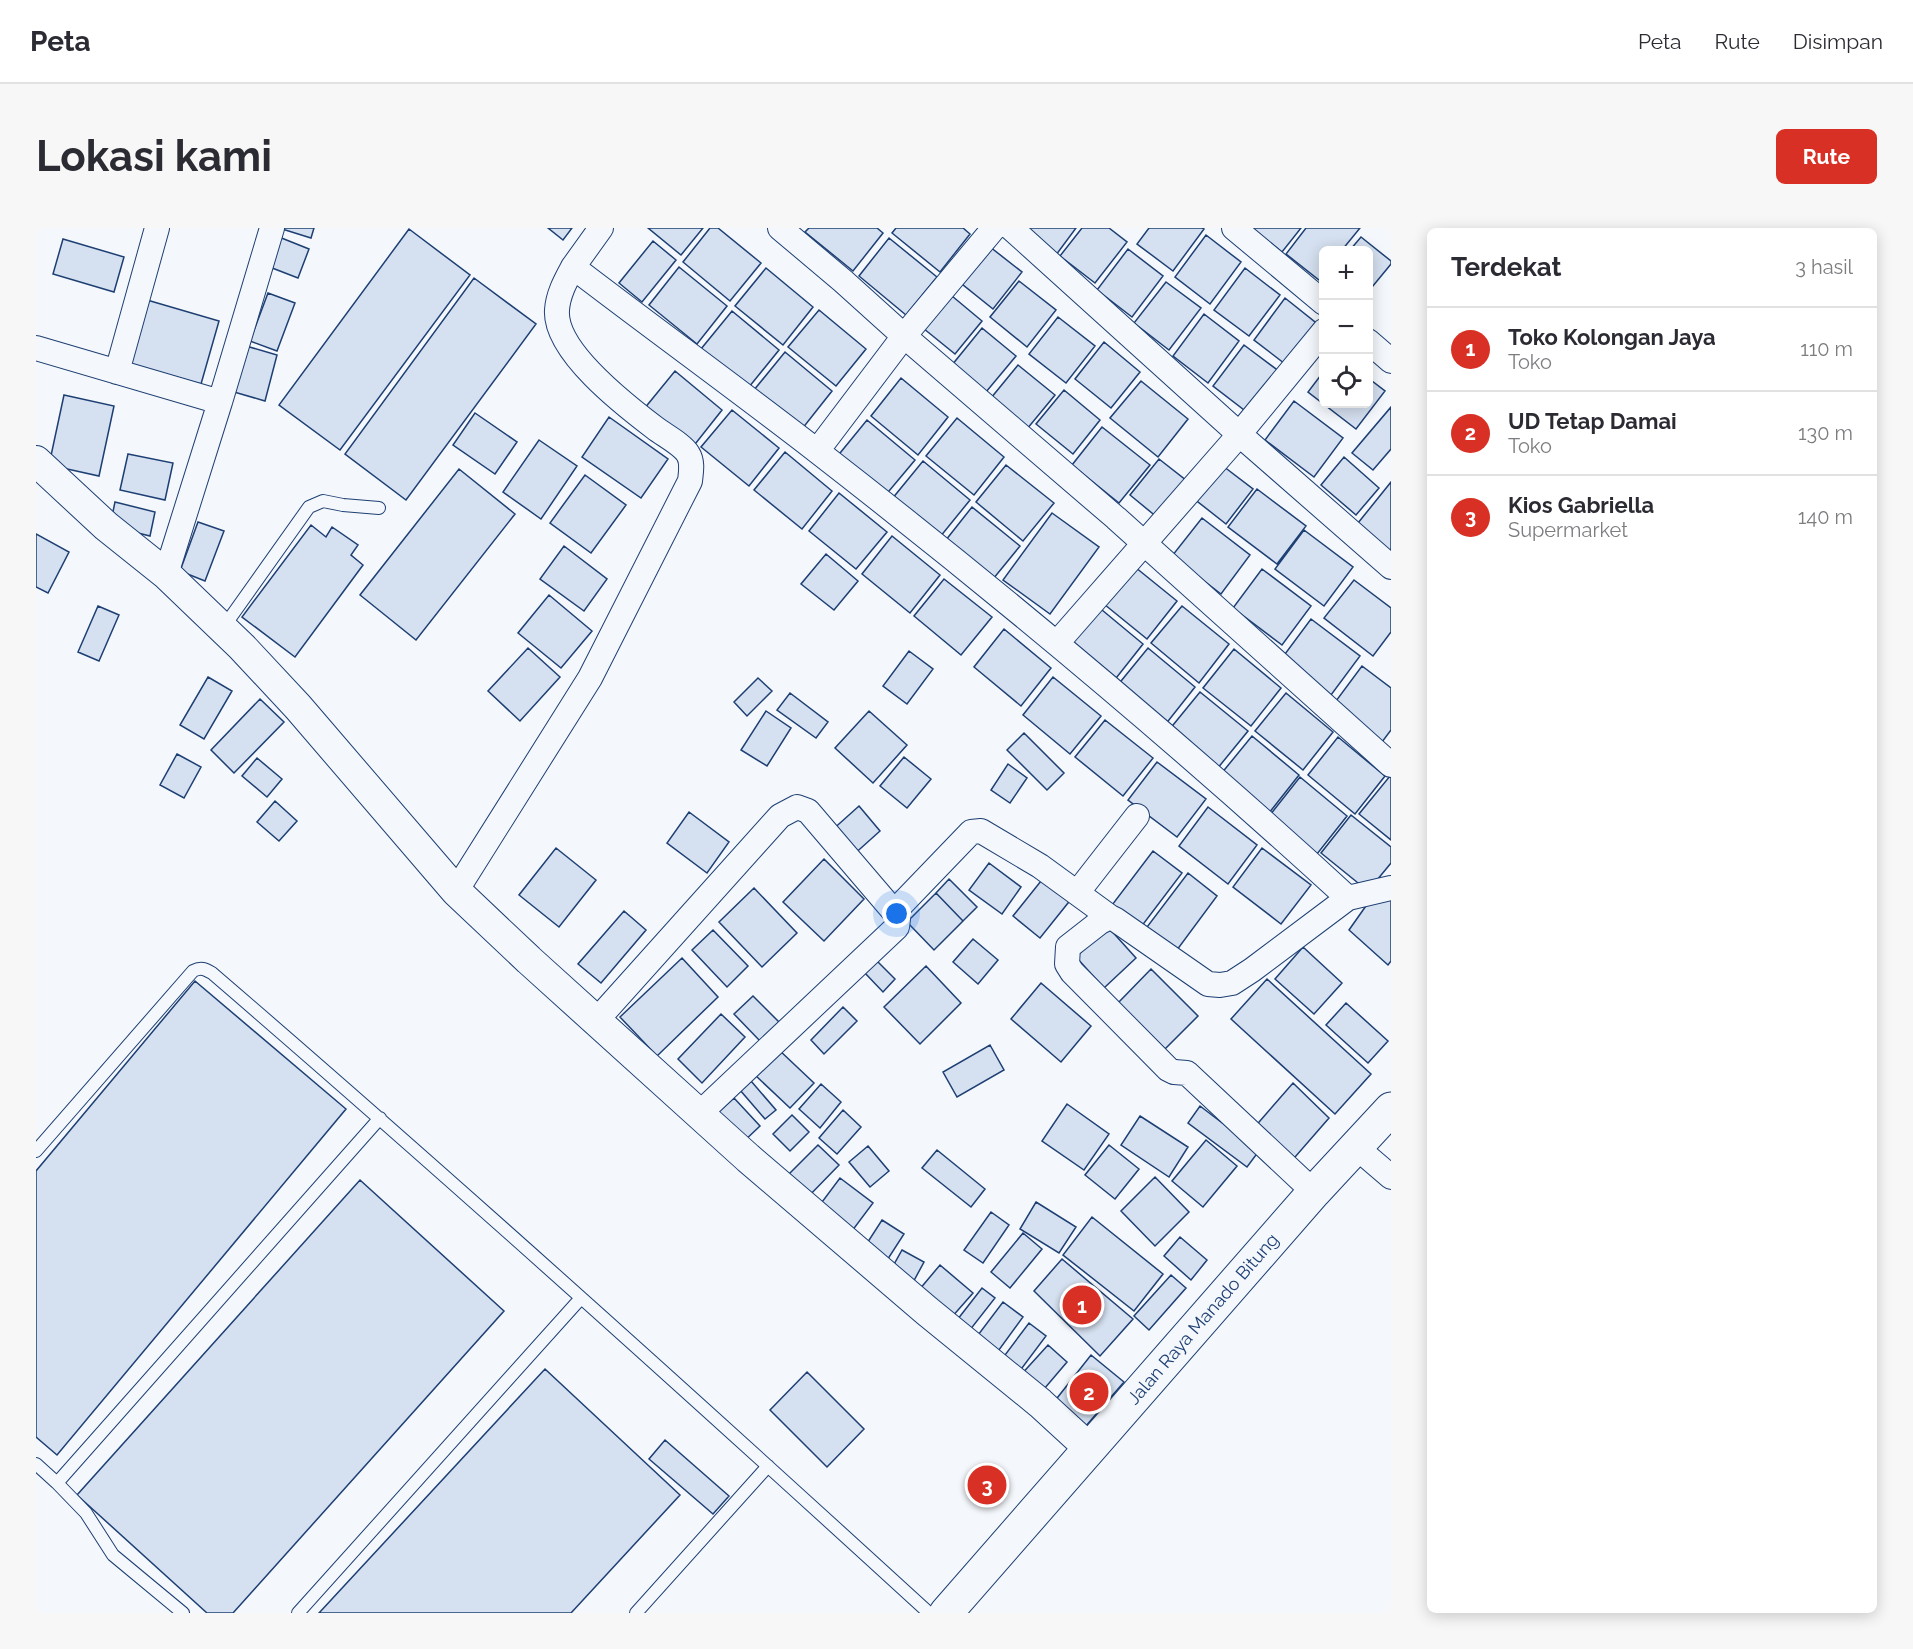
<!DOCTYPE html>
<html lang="id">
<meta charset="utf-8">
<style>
:root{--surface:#fff;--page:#f7f7f7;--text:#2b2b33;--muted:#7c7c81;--line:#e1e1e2;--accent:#d93025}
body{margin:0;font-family:Raleway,sans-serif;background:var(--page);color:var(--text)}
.controls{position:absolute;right:18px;top:18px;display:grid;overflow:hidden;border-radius:9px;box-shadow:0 3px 15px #0003}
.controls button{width:54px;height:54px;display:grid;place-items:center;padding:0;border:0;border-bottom:2px solid var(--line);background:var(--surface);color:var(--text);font:30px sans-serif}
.you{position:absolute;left:861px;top:686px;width:21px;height:21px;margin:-15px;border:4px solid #fff;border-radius:50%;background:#1a73e8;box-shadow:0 0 0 9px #1a73e833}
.badge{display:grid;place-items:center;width:39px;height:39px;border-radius:50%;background:var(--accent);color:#fff;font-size:20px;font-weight:700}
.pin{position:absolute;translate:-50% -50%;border:3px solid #fff;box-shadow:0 2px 6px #0006}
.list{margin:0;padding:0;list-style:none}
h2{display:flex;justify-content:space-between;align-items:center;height:78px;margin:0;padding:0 24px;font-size:26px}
h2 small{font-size:20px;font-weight:400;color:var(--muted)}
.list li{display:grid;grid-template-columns:39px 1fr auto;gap:18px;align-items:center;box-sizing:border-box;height:84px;padding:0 24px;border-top:2px solid var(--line)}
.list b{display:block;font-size:22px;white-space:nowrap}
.list p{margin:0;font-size:20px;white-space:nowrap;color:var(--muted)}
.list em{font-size:20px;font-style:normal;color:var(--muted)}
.icon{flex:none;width:33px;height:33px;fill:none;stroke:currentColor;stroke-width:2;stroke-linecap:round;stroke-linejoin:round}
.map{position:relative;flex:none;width:1355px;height:1385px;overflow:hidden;border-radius:9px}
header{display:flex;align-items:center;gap:36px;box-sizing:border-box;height:84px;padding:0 30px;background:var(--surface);border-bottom:2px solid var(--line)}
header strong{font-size:28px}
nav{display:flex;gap:33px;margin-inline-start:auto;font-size:21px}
.intro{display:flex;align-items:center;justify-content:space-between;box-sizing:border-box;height:144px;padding:0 36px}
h1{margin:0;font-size:42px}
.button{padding:15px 27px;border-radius:9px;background:var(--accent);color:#fff;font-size:21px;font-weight:700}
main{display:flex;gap:36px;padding:0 36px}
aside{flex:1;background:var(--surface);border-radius:9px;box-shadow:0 3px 15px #0003}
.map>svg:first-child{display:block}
.building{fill:#d5e0f0;stroke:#1d3f73;stroke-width:1.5}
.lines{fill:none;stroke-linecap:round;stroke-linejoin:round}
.service-casing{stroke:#1d3f73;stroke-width:14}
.minor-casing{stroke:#1d3f73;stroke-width:26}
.tertiary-casing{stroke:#1d3f73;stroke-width:32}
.trunk-casing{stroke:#1d3f73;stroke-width:35}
.service{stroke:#f4f7fb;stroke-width:12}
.minor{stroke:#f4f7fb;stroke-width:24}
.tertiary{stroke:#f4f7fb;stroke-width:30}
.trunk{stroke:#f4f7fb;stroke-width:33}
.labels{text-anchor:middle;stroke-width:4.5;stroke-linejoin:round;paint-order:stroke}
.street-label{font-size:18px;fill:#1d3f73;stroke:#f4f7fb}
</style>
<header>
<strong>Peta</strong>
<nav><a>Peta</a><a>Rute</a><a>Disimpan</a></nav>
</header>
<div class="intro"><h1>Lokasi kami</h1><a class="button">Rute</a></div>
<main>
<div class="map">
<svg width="1355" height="1385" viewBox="0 0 1355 1385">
<rect width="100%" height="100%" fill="#f4f7fb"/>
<path class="building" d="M243,0H278L275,10Z
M512,0H536L527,12Z
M612,0H667L645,27Z
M674,0H682L725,35L694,73L647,34Z
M773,0H841L847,5L817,43L769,4Z
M860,0H927L934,6L904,44L856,5Z
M985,0H1040L1020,27Z
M1046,0H1073L1091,14L1059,55L1024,28Z
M1113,0H1166L1168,1L1137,43L1101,16Z
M1215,0H1265L1246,24Z
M1270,0H1324L1306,22H1288V47L1283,52L1250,26Z
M373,1L434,47L304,222L243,177Z
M1170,7L1205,34L1174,76L1139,49Z
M243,9L273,21L262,50L231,38Z
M1325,9L1355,33V36L1332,64V22H1314Z
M853,10L901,49L870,87L823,48Z
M27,11L88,29L78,64L17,46Z
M617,13L640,32L606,74L583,55Z
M949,15L986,44L957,81L921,52Z
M1092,21L1127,48L1096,89L1061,62Z
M643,39L691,78L661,116L613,77Z
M730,40L777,79L747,117L699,78Z
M1209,40L1244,67L1213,108L1178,82Z
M438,50L500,96L370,272L309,226Z
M983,53L1020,82L991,119L954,89Z
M1130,54L1165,80L1133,122L1098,95Z
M910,63L946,93L919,126L882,96Z
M232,65L259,75L241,123L214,113Z
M1249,70L1284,98L1253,139L1218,112Z
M111,72L183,93L165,156L93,136Z
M783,82L830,121L800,158L752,119Z
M696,83L743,122L713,159L665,121Z
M1168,86L1203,113L1172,155L1137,128Z
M1022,89L1059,118L1030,155L993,126Z
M946,100L980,128L950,164L916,137Z
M1068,114L1104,144L1075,180L1039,151Z
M1208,117L1244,144L1212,185L1177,158Z
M210,118L241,127L229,173L198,164Z
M749,124L796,163L766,201L718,162Z
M982,137L1019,167L991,201L955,170Z
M639,143L686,182L656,220L608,181Z
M1288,143V176H1332V150L1349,163L1320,201L1272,164Z
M865,150L912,189L882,227L835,188Z
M1105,153L1152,191L1122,229L1074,190Z
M1028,162L1064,192L1037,226L1000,196Z
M28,167L78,178L63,248L13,237Z
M1258,173L1307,210L1278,249L1229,212Z
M1355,179V221L1337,242L1316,225Z
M696,182L743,220L713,258L665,219Z
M439,185L481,214L459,246L417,217Z
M573,189L632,231L605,270L546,229Z
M921,190L968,229L938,267L890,228Z
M831,192L879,232L848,269L800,230Z
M1066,199L1114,237L1083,275L1036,237Z
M503,212L541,238L505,291L467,264Z
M749,224L796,263L766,301L718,262Z
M92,226L137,235L129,272L84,262Z
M1308,229L1343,260L1320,287L1285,257Z
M1123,231L1151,253L1122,290L1094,267Z
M887,233L934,272L904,309L856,271Z
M1183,235L1217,261L1190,296L1157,270Z
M970,237L1018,275L987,313L940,274Z
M423,241L479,286L380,412L324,367Z
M549,247L590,277L555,325L514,295Z
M1355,254V321L1350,326L1318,300Z
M1221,261L1270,298L1241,336L1192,299Z
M803,265L851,304L820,341L773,303Z
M79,274L119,284L114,308L74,298Z
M936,279L984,318L953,356L906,317Z
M1016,285L1063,319L1014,386L967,352Z
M1166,290L1214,327L1185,366L1136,328Z
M162,294L188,303L169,353L144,343Z
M275,297L290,309L296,299L322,317L315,327L327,337L259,429L206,389Z
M1268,302L1317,339L1288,378L1239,341Z
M0,306L33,324L12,365L0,359Z
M856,308L904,347L874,385L826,346Z
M528,318L571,351L548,383L504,351Z
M790,326L822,353L798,382L765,356Z
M1094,335L1141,373L1111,411L1063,372Z
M1226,341L1275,378L1246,417L1197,380Z
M908,351L956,389L925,427L878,388Z
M1318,352L1355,380V404L1337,428L1288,390Z
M513,367L556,403L525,440L482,405Z
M1060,377L1107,416L1077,454L1029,415Z
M62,378L83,387L63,433L42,424Z
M1146,378L1193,416L1163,455L1115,415Z
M1275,391L1324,428L1295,467L1246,430Z
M968,401L1015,440L985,478L938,439Z
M492,420L524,449L484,493L452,463Z
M1112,420L1159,459L1129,497L1081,458Z
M1198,421L1245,460L1215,498L1167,460Z
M873,423L897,441L871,476L847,458Z
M1326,438L1355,460V502L1346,514L1297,477Z
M172,449L196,463L168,511L144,497Z
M1017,449L1065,488L1034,526L987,487Z
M722,450L736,463L711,488L698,474Z
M1164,464L1212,503L1181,541L1133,502Z
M754,465L792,494L780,510L741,482Z
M1250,465L1297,504L1267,542L1219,503Z
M224,471L248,494L198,545L175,522Z
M730,483L755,500L731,538L705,522Z
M833,483L871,517L837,555L799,520Z
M1069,492L1117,530L1087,568L1039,529Z
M988,505L1028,545L1011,562L971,522Z
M1216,508L1263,547L1233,585L1185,546Z
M1302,509L1349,548L1319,586L1272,547Z
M141,526L165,539L148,570L124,557Z
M868,529L895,551L871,580L844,558Z
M221,530L246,551L231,569L206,548Z
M1121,534L1170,571L1141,609L1092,572Z
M972,536L991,550L974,575L955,562Z
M1354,548L1355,549V612L1323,586Z
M1264,549L1311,588L1281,626L1234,587Z
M239,573L261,593L243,613L221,594Z
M823,578L844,603L815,629L794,604Z
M1172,579L1221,617L1192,656L1143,618Z
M653,584L693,614L671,645L631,615Z
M1315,587L1355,619V635L1332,663L1285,625Z
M520,620L560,652L523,699L483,667Z
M1226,620L1275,657L1245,696L1197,659Z
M1117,623L1146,645L1102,703L1073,681Z
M788,631L828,671L788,713L747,674Z
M953,635L985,659L966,686L933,662Z
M1152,645L1181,668L1138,726L1108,703Z
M1009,648L1036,670L1004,710L977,688Z
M913,651L941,679L927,693L900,665Z
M718,660L761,705L726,739L683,694Z
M900,665L927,693L898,722L871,694Z
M1355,671V733L1352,737L1313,702L1332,675Z
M588,683L610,702L565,755L542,736Z
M1072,699L1100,730L1068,760L1040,729Z
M677,702L712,738L691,759L656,722Z
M937,711L962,732L942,756L917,734Z
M1267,719L1306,755L1278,786L1239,751Z
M646,730L682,769L621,828L584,789Z
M840,732L859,751L847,764L828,744Z
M890,738L925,775L884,816L848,779Z
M1115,741L1162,788L1129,821L1082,775Z
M1231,751L1335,846L1299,886L1195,791Z
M159,753L310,881L21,1227L0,1209V943Z
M1005,755L1055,798L1025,834L975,791Z
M717,768L743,794L724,813L698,786Z
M1310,775L1352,813L1332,835L1290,797Z
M807,779L821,793L788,826L775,812Z
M685,786L709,809L666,855L642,831Z
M954,817L968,842L921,869L907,844Z
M742,821L778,855L754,880L719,847Z
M715,853L740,882L729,891L704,862Z
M1257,855L1293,890L1253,936L1217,901Z
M785,856L805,874L784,900L763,881Z
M698,870L724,898L705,916L678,888Z
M1031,876L1073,906L1048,942L1006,913Z
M1164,878L1223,923L1211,939L1152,895Z
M807,882L825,899L801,926L783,910Z
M756,887L773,904L754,923L737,906Z
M1104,888L1152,919L1133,949L1085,917Z
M1170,912L1201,938L1167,979L1136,953Z
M782,917L803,937L770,971L749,950Z
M1073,917L1103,941L1079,971L1049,947Z
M832,918L853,943L834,959L813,934Z
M901,922L949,961L935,979L886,940Z
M1119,949L1153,984L1119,1018L1085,983Z
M804,950L837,975L816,1003L783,978Z
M324,952L468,1083L197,1385H171L41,1267Z
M1000,974L1040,999L1023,1025L984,1001Z
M955,984L973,997L947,1035L928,1022Z
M1056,989L1127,1046L1098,1083L1027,1027Z
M846,992L868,1006L848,1037L826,1023Z
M987,1005L1006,1021L974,1060L955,1044Z
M1144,1009L1171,1032L1155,1052L1128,1028Z
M866,1022L888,1034L874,1060L852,1047Z
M1026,1031L1097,1091L1064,1128L998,1063Z
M904,1037L937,1065L915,1090L883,1062Z
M1135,1047L1150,1060L1113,1102L1098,1088Z
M946,1060L959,1070L930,1107L918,1096Z
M967,1074L987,1089L960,1126L939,1111Z
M993,1095L1010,1108L983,1144L966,1131Z
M1012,1117L1031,1134L1003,1167L983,1149Z
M1055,1127L1088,1154L1049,1199L1018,1174Z
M509,1141L644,1267L535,1385H283Z
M771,1144L828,1201L791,1239L734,1182Z
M629,1212L693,1268L677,1286L613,1231Z
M952,1239L967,1253L950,1274L935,1260Z"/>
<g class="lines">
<defs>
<path id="service" d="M187,400L273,279L287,273L307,277L343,280
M0,923L157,743C165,739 169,741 176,745C419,954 657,1169 893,1385
M0,1236L21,1255L344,890
M21,1255L50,1285L77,1327L147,1385
M262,1385L545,1070
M600,1385L732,1238"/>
<path id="minor" d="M565,0L537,39C618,101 701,161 781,223C964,365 1142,514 1312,670
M744,0L807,53L868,108L1080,290L1355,537
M975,0L1203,206L1355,339
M1198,0L1288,75
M1332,113L1355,133
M0,120L184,174L236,0
M81,144L121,0
M781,223L868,108L958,0
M130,346L184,174
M1021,415L1196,215L1288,103
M420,663L554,450L654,253C655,244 657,234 652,226C647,217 628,207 619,200C590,178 518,123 521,82C522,66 530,52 537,39
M1041,665L1101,588
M859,683L935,604L945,603L1004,638L1074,689
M560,793L744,588L761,579L772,583L860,686L862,691L861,699L663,886
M1320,919L1355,949
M1278,964L1151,845L1138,844L1132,841L1036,744L1031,736L1032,719L1064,694L1074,689L1080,692L1172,756L1184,757L1196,755L1216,742L1312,670L1355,660"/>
<path id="tertiary" d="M0,233L70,298L130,346L206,419L262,479L420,663L493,732L712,930L891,1083L1004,1175L1053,1220"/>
<path id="trunk" d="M910,1385L1278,964L1355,881"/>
</defs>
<use href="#service" class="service-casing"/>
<use href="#minor" class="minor-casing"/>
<use href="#tertiary" class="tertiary-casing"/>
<use href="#trunk" class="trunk-casing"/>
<use href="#service" class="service"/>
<use href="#minor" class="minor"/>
<use href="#tertiary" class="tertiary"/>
<use href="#trunk" class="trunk"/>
</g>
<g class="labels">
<g class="street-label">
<text transform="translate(1167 1091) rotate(-49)" y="6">Jalan Raya Manado Bitung</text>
</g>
</g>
</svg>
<div class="controls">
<button>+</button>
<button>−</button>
<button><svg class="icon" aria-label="locate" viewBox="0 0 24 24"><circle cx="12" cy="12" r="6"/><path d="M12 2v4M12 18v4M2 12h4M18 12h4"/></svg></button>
</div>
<div class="you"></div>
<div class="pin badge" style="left:1046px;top:1077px">1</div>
<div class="pin badge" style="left:1053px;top:1164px">2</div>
<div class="pin badge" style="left:951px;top:1257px">3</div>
</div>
<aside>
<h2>Terdekat<small>3 hasil</small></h2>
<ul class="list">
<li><span class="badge">1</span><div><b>Toko Kolongan Jaya</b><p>Toko</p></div><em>110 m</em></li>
<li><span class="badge">2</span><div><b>UD Tetap Damai</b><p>Toko</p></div><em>130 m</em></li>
<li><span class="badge">3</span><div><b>Kios Gabriella</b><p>Supermarket</p></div><em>140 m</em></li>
</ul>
</aside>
</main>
